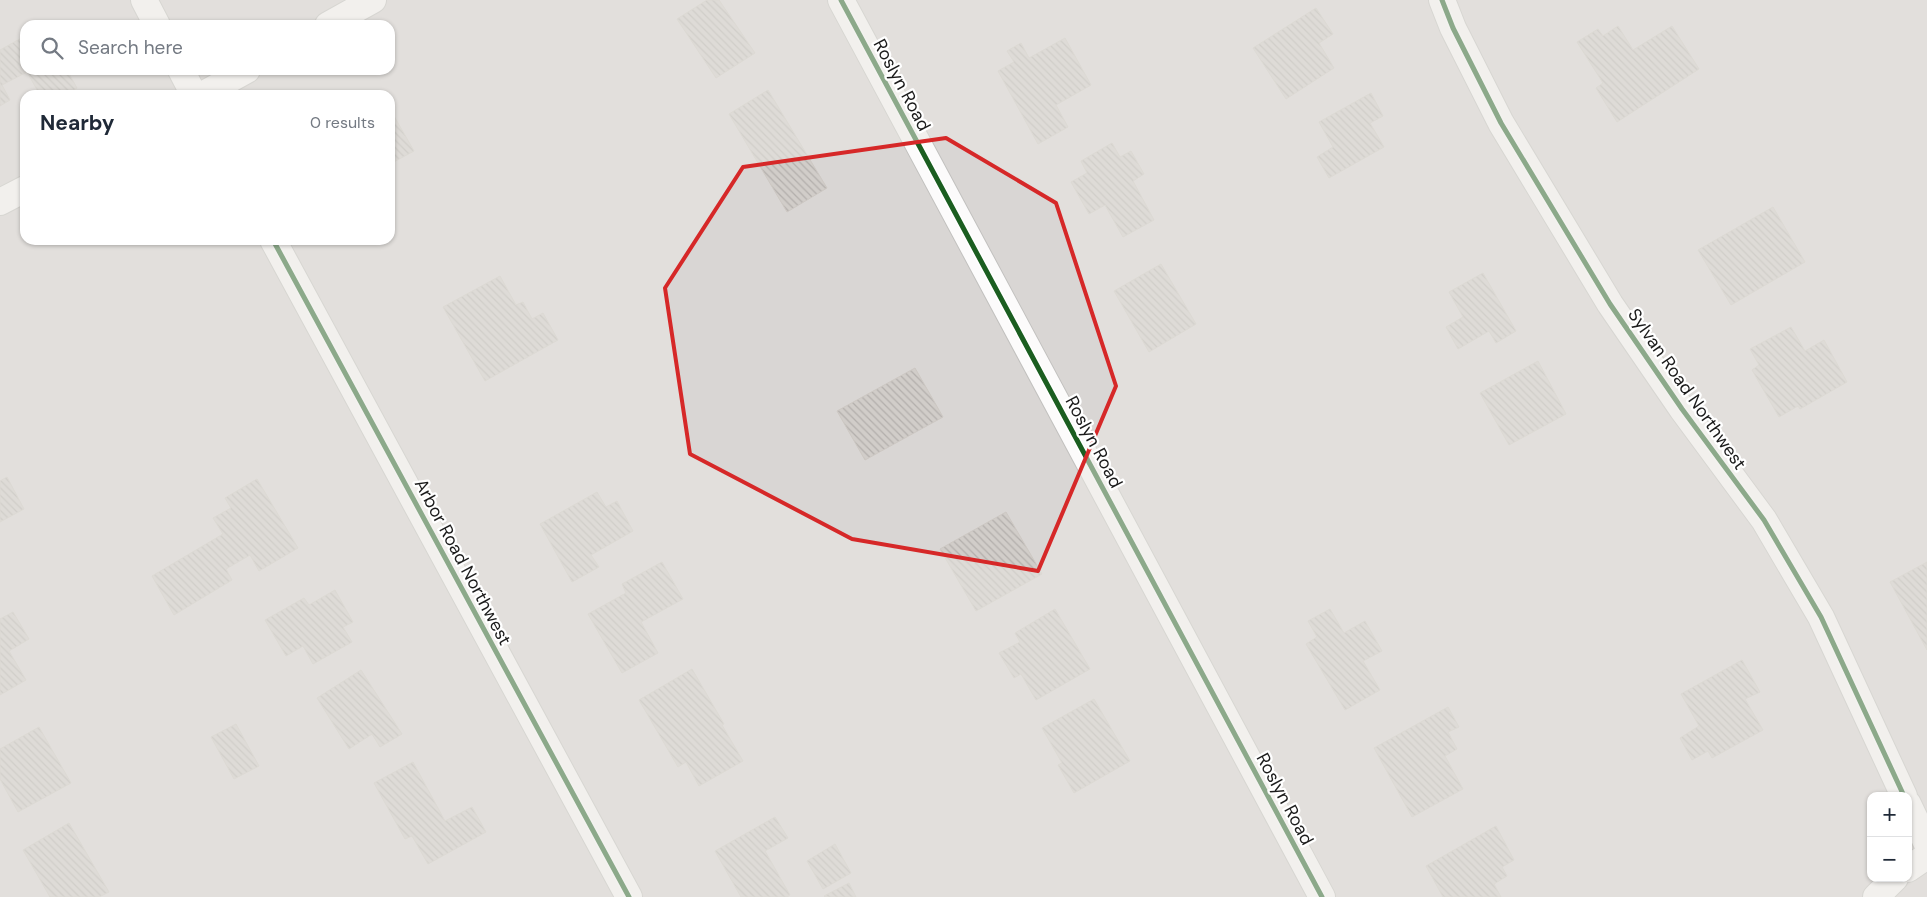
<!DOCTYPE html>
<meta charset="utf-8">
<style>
:root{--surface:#fff;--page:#f6f6f7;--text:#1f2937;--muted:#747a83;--line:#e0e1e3}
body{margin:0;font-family:"DM Sans",sans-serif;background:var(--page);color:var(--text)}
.controls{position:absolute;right:15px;bottom:15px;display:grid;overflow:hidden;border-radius:10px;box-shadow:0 1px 4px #0004}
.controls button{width:45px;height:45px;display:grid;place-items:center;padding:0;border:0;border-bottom:1px solid var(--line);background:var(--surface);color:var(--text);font:25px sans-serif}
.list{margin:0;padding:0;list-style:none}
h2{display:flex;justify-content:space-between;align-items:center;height:65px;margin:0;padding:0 20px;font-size:21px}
h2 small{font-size:16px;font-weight:400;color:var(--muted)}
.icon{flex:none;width:28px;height:28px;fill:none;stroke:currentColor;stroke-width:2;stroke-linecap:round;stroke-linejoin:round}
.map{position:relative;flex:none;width:1927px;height:897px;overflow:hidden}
.search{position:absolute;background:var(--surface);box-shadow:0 1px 4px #0004;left:20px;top:20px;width:375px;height:55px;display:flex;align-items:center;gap:12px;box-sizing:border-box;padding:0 18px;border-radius:15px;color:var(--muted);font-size:19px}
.panel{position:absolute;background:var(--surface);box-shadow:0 1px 4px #0004;left:20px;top:90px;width:375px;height:155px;border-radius:15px}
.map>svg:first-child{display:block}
.residential{fill:#d9d6d4;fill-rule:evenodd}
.building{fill:url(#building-back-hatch);stroke:#cdc8c3}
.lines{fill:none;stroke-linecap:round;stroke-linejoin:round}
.minor-casing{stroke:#c2c1bf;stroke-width:28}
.minor{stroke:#fcfbfb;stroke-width:26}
.cycleway-casing{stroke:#fff;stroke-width:8}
.cycleway{stroke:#1b5e20;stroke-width:5}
.marked{fill:none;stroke:#d62828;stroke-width:4;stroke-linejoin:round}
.labels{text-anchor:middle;stroke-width:4.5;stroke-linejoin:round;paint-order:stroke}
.street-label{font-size:18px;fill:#1b1b1b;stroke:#fff}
</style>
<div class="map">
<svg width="1927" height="897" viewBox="0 0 1927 897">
<defs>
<pattern id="building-back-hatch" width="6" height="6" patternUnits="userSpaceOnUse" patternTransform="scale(1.25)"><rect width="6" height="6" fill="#d1cdc9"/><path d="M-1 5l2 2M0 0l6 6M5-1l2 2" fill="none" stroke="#b3afac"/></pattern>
</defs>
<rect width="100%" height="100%" fill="#eae7e2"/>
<path class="residential" d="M0,0H1927V897H0ZM25,25H390V70H25ZM25,95H390V240H25ZM1871,796H1908V878H1871Z"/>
<path class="building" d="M707,0H719L755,53L716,78L677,19Z
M1316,8L1333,34L1319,43L1334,68L1286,99L1253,48Z
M1618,26L1633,50L1672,26L1699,69L1617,122L1596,88L1603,83L1577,42L1598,29L1603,36Z
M25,36V70H67L77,88L65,95H40L27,72L2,85L10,100L0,106V50Z
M1065,38L1091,85L1056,105L1068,127L1038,144L998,71L1014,62L1007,51L1021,43L1029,58Z
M768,90L827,188L787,212L729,114Z
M1371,93L1383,116L1370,123L1384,147L1329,178L1317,157L1333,147L1319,122Z
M390,109L414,151L390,164Z
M1112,143L1120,157L1131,151L1144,174L1133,181L1154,220L1123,237L1105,205L1089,214L1071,182L1087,173L1081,161Z
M1773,207L1805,262L1731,305L1698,250Z
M1161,264L1196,324L1149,352L1114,291Z
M1483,273L1516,331L1496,343L1489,331L1458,349L1446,327L1463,317L1449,292Z
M500,276L516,305L523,302L532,319L543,313L558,340L485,381L443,307Z
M1791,327L1805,351L1824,340L1847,382L1800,409L1798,406L1779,417L1752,370L1759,365L1750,349Z
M1538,361L1566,414L1509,445L1480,393Z
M915,368L943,417L865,460L837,411Z
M7,477L24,509L0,522V481Z
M257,479L298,548L259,571L250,555L226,569L232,580L174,615L152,576L223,534L213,518L231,508L225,498Z
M597,492L606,507L617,501L633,531L591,555L599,567L572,582L540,524Z
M1006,512L1042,574L976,611L940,549Z
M662,562L683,599L641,622L658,653L622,673L588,614L626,593L622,584Z
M1927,562V650L1890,582Z
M335,590L353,622L343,627L352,642L313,664L303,646L286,656L265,620L304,598L309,605Z
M1055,609L1090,669L1036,700L1021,674L1014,678L999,653L1020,642L1015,633Z
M1330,609L1344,633L1365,621L1382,651L1363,661L1380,690L1345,710L1306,644L1317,637L1308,621Z
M13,612L29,639L9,651L26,680L0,695V619Z
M1742,660L1760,692L1745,699L1763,730L1712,758L1708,751L1692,760L1680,738L1699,726L1681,694Z
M692,669L724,724L722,725L743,761L699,786L686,762L678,767L639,700Z
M361,670L402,734L380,747L372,734L349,749L317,698Z
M1094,699L1130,761L1074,793L1058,765L1062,763L1042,728Z
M1448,707L1459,727L1448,732L1457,749L1445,756L1463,789L1412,817L1374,748Z
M236,724L259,766L234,779L211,737Z
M39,727L71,783L18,812L0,779V749Z
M413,762L445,821L472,807L486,832L428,864L412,836L405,839L374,783Z
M775,817L788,838L765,851L790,895L787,897H741L715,851Z
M69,823L109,892L99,897H50L23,850Z
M1496,826L1514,860L1502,867L1507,876L1494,884L1501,897H1443L1426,866Z
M835,844L851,873L823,889L807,861Z
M849,883L856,897H825L824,896Z"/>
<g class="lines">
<defs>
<path id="minor" d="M144,0L157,25
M841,0L1322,897
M1442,0L1453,28L1501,123L1610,304L1682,409L1764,520L1821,617L1904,796
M328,25L373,0
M181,70L194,95
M202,95L247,70
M0,202L25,189
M273,240L629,897
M1908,804L1927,844
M1908,869L1927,856
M1876,897L1895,878"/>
</defs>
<use href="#minor" class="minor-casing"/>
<use href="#minor" class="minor"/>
<defs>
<path id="cycleway" d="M841,0L1322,897
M1442,0L1453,28L1501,123L1610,304L1682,409L1764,520L1821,617L1904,796
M273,240L629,897"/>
</defs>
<use href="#cycleway" class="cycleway-casing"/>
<use href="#cycleway" class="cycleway"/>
</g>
<path d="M0 0H1927V897H0ZM946,138L1056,203L1116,386L1038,571L852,539L690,454L665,288L743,167Z" fill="#eae7e2" fill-opacity=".55" fill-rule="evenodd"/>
<path class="marked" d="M946,138L1056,203L1116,386L1038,571L852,539L690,454L665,288L743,167Z"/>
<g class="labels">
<g class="street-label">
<text transform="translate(902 85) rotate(62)" y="6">Roslyn Road</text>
<text transform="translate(1687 389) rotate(55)" y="6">Sylvan Road Northwest</text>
<text transform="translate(1094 442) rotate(62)" y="6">Roslyn Road</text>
<text transform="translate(463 562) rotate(62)" y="6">Arbor Road Northwest</text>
<text transform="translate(1285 799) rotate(62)" y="6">Roslyn Road</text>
</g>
</g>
</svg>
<div class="controls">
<button>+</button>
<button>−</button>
</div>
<div class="search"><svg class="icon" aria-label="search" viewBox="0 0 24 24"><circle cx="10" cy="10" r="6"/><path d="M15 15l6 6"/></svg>Search here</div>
<section class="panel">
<h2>Nearby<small>0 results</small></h2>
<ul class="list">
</ul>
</section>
</div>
